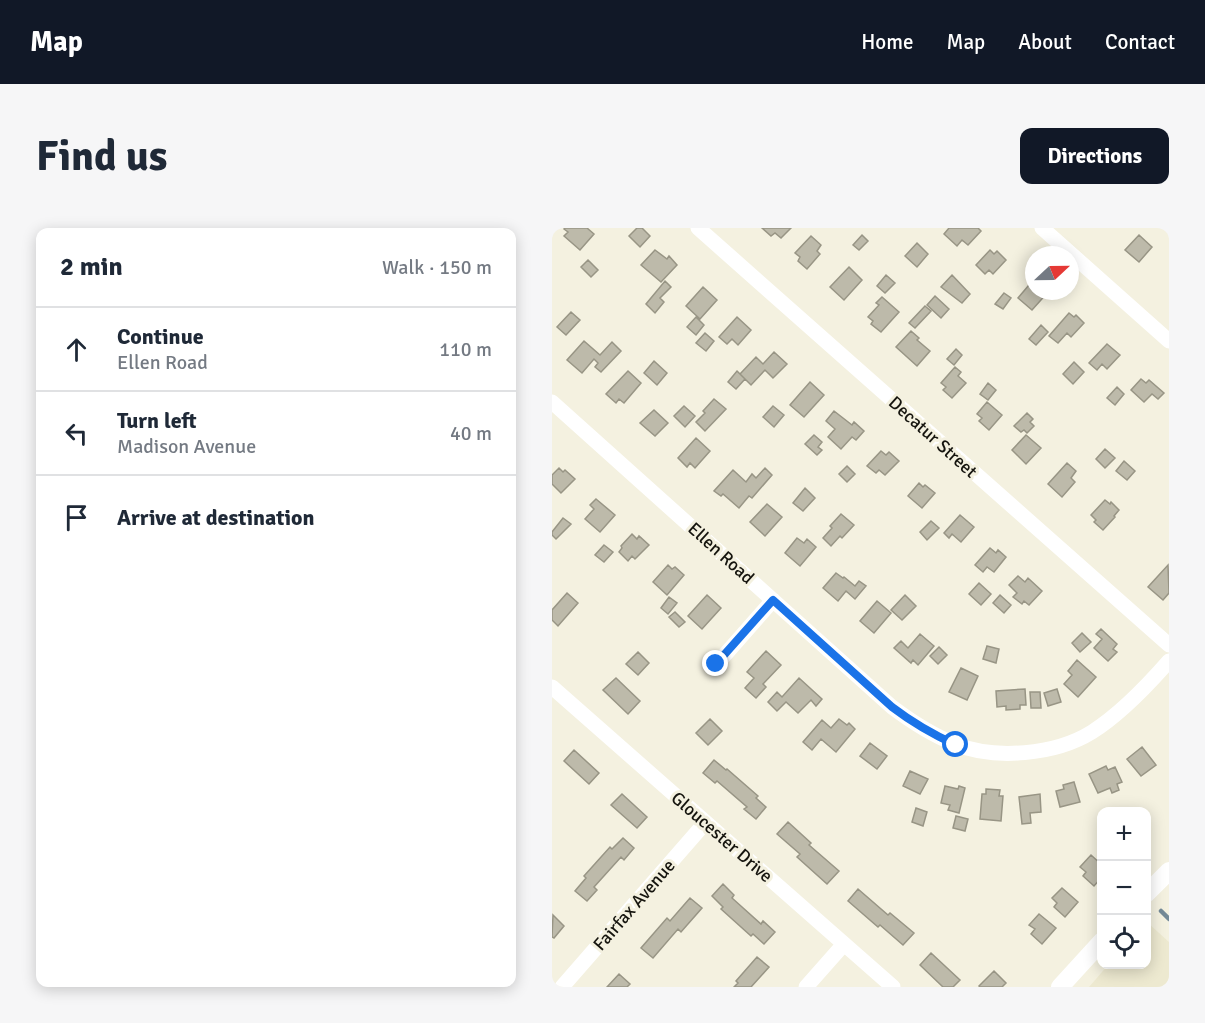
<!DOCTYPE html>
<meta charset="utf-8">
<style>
:root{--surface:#fff;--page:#f6f6f7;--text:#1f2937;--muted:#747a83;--line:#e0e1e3;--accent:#111827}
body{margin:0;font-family:Signika,sans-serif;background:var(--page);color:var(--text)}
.controls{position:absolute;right:18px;bottom:18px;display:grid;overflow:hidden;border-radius:12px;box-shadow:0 3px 15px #0003}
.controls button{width:54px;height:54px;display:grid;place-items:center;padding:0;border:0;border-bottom:2px solid var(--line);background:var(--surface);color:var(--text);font:30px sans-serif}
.compass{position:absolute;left:473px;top:18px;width:54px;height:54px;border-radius:50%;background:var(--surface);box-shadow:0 3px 15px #0003;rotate:68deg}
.stop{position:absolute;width:18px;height:18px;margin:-14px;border:4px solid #1a73e8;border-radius:50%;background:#fff}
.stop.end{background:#1a73e8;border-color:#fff;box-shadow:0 2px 6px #0008}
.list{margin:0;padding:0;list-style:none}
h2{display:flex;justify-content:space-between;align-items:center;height:78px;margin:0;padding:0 24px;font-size:26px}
h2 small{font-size:20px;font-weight:400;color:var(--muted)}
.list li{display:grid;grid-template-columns:39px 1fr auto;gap:18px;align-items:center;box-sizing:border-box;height:84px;padding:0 24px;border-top:2px solid var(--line)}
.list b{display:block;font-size:22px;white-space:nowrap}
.list p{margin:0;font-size:20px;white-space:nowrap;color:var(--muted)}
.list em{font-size:20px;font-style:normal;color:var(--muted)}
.icon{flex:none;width:33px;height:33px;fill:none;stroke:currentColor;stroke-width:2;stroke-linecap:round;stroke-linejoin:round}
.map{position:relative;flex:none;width:617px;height:759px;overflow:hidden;border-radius:12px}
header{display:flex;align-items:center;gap:36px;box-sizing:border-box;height:84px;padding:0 30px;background:var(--accent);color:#fff}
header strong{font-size:28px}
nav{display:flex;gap:33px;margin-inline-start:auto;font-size:21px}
.intro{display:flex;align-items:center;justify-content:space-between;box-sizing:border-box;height:144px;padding:0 36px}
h1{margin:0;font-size:42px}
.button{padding:15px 27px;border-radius:12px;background:var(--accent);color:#fff;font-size:21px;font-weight:700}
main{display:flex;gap:36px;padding:0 36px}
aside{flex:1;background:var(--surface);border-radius:12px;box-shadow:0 3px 15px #0003}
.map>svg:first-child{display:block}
.built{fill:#ede9d0}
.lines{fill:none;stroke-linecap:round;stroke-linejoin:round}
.stream{stroke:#748a97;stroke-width:4.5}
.building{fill:#bdbaaa;stroke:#989585;stroke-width:1.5}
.minor{stroke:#fff;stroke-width:15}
.tertiary{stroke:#fff;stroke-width:18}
.route{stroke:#1a73e8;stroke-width:8}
.labels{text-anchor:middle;stroke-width:6;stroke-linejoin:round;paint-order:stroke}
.street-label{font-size:18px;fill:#15140e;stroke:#f4f1e0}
</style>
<header>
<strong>Map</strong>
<nav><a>Home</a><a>Map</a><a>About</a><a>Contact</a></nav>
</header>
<div class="intro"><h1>Find us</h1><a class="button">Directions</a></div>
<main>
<aside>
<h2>2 min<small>Walk · 150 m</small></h2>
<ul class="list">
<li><svg class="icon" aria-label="ahead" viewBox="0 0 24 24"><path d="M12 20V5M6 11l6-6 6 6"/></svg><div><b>Continue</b><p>Ellen Road</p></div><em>110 m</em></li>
<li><svg class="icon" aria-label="left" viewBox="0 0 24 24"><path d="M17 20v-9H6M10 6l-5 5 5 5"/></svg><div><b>Turn left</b><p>Madison Avenue</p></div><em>40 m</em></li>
<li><svg class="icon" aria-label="arrive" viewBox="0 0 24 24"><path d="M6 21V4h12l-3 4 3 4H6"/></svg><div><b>Arrive at destination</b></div></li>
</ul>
</aside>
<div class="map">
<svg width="617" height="759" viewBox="0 0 617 759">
<rect width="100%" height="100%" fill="#f4f1e0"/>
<path class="built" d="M595,694L617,714V759H537L556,737L594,736Z"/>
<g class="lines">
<path class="stream" d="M609,683L617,691"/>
</g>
<path class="building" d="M13,0H35L42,6L28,22L12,8L16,4L12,1Z
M85,0H90L98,8L88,19L77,8Z
M210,0H239L229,10L223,5L219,8Z
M397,0H426L429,3L416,17L410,12L405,18L392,6Z
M310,7L316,13L307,22L301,17Z
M587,7L600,19L587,34L573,22Z
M259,8L269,17L265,23L268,26L255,41L246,33L248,29L243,25Z
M365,15L376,26L365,39L353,28Z
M103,22L115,31L117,28L125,37L109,54L89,37Z
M438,22L442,26L445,23L454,32L441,46L437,42L433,46L424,37Z
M36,32L46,42L39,49L29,39Z
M297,39L310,52L292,72L278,59Z
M334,47L343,55L333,65L325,58Z
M400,47L418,66L410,75L389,59Z
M482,51V63H497L480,82L466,70Z
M113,53L119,59L108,70L112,74L103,85L94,76Z
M151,59L165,72L148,91L134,78Z
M452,65L459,70L451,81L443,76Z
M383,68L397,81L389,90L375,77Z
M330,69L347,84L329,104L319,96L321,93L316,89L327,77L324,75Z
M373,78L379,83L363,100L357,95Z
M19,84L28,92L14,107L5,99Z
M517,85L522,89L524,87L532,95L519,109L515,105L506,115L497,108Z
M144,89L152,97L144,107L135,99Z
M185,89L199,102L186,117L180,111L175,116L167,109Z
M489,97L496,104L484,117L477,111Z
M359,103L367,110L365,112L378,123L365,138L344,119Z
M153,105L162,113L154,123L144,115Z
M32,113L48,127L60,114L69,123L49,144L43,139L46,135L42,131L30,145L15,132Z
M555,116L568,127L555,141L550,136L545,142L537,135Z
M404,121L410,127L402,137L395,131Z
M222,124L235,136L221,150L213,142L199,157L188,146L204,129L211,136Z
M102,133L115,145L105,157L92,145Z
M522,134L532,144L521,156L511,146Z
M403,139L409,144L406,148L414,155L400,170L391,162L394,159L389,155Z
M76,143L89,155L72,175L67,171L64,175L54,166Z
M185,143L193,151L184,161L176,154Z
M589,151L594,155L597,152L612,165L606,171L600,166L592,174L579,162Z
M258,154L272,167L252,189L238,177Z
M436,155L444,162L436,172L428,166Z
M565,159L572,166L563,177L555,170Z
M162,171L174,181L153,203L144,194L153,185L151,183Z
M435,174L450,187L437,202L427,193L430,190L425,186Z
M132,178L143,188L133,199L122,188Z
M221,178L232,187L222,199L211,189Z
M102,182L116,195L103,208L88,195Z
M282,183L300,197L302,194L312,203L304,212L300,209L289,221L276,209L283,201L274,193Z
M475,185L481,191L478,194L482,198L475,205L472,202L469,204L462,198Z
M262,207L270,214L266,219L270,222L265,227L253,216Z
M474,207L489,220L474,236L460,222Z
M144,210L158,223L143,240L138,235L135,239L126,230Z
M553,221L563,230L553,240L544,231Z
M329,223L334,227L337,224L347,233L333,247L327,242L324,245L315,238Z
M572,233L583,243L575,252L564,243Z
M515,235L524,243L519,250L523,254L510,269L496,256Z
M295,238L303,246L295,254L287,246Z
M7,240L11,244L13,242L23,251L9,265L0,256V247Z
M213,240L220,247L200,270L197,268L187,280L171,266L169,268L162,263L181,242L194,254L200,246L204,250Z
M367,255L371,259L373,257L383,265L370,280L356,268Z
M253,260L263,270L251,283L241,275Z
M44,271L63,287L48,304L33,291L42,281L38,277Z
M553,272L558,276L559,274L567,282L562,288L563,289L551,302L542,294L544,292L539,287Z
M215,276L230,289L213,308L198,294Z
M289,286L302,297L290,310L288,308L279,318L271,310L280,300L278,298Z
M408,287L422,299L409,314L400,306L397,310L392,305Z
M11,290L19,296L4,311L0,307V304Z
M379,293L387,300L375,312L368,304Z
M80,306L85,311L87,308L97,317L83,331L80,328L76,333L67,324L70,320L69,318Z
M245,310L252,315L255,311L264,319L248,338L233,325Z
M52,317L61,324L52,334L43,327Z
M438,320L444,325L446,322L454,329L442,344L435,339L431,344L423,337Z
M116,337L120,341L123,339L132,347L115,367L101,354Z
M616,337L617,365L611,372L596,359Z
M284,345L291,350L292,349L303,358L307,353L314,358L303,371L294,363L286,373L271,360Z
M466,348L473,354L476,350L490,363L477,377L472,373L470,376L461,369L465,365L457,357Z
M427,355L439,366L429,377L417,366Z
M15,365L26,375L6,398L0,392V382Z
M155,367L169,380L150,401L136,388Z
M353,367L364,378L350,392L339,382Z
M448,367L459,377L452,385L441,375Z
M117,369L125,375L116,386L109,380Z
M325,373L339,385L322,405L308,393Z
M123,384L133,394L127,399L117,389Z
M549,401L565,416L561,421L565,424L556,433L542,420L550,411L544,406Z
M530,405L539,414L528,424L520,415Z
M368,406L382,418L366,437L361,432L359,435L342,420L349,413L356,420Z
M435,418L447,421L444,435L431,431Z
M387,419L395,427L386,436L378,428Z
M214,423L229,437L211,456L214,459L204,470L193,460L202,450L195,444Z
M86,424L97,435L86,447L74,436Z
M525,432L544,449L526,469L512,456L520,447L516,443Z
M409,440L426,448L415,472L397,464Z
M64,450L88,473L76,486L51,462Z
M247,450L270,471L264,478L259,472L246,485L234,474L225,483L216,474L225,464L230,469Z
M473,461L474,477H468V481L454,482V478L445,479L444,463Z
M505,461L509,474L496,478L492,465Z
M478,464H488L489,480H479Z
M158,491L170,503L156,517L144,505Z
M287,491L295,497L297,495L303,501L284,524L269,511L260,522L251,514L270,492L279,500Z
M318,515L335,528L325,541L308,528Z
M590,519L604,537L589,548L575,531Z
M22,522L47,545L37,556L12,533Z
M162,532L174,542L175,541L206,568L204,570L214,579L204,591L192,581L195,579L165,553L163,555L151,545Z
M554,538L556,542L563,539L570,554L565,556L567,562L560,565L558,560L546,565L537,546Z
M358,543L376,551L368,566L351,558Z
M522,554L528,574L508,579L504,563L512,561L511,557Z
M393,558L406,561L407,558L413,560L407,585L396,582L398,577L389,575Z
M434,561L448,562L447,568H451L449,593L428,591L430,566H434Z
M70,566L95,589L85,600L59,577Z
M488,566L489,584L478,585L479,595L470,596L467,569Z
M364,580L375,584L371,598L360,594Z
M404,588L416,591L413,603L401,600Z
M236,594L259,615L257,617L287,643L275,656L245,629L248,626L225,606Z
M71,610L82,620L72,632L69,629L42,659L45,662L35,673L23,663L34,650L32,648L58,619L60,621Z
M539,627L550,637V649L542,658L531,648L534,644L528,639Z
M171,656L182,667L180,670L209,696L211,693L223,704L212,716L201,706L199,708L169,681L171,679L160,668Z
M510,660L526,674L513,689L502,679L505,675L500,670Z
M306,661L336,687L338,685L362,705L351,717L328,697L326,699L296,673Z
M138,670L150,680L129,704L126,701L101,730L89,720L115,690L118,693Z
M487,686L504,700L490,716L479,706L483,701L477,697Z
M1,687L12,698L2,710L0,709Z
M379,725L408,752L401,759H391L368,737Z
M205,729L217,739L199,759H182L186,755L184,753Z
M442,743L454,755L450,759H428L427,758Z
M67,746L78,756L75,759H55Z"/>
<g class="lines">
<path class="minor" d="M146,0L617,417
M490,0L617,113
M0,174L340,479C360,494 380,507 403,516C443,532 503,527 540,504C567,487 596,457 617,433
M164,437L221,372
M0,459L341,759
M10,759L153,595
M254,759L292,716"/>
<path class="tertiary" d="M594,666L617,643
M508,759L550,713"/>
</g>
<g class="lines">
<path class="route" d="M164,436L221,372L340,479C361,495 380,506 404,517"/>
</g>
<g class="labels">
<g class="street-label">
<text transform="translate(381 209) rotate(42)" y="6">Decatur Street</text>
<text transform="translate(169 325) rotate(42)" y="6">Ellen Road</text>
<text transform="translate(170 609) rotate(41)" y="6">Gloucester Drive</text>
<text transform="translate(82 677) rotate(-49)" y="6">Fairfax Avenue</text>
</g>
</g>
</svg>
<div class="controls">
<button>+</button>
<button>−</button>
<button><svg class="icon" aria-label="locate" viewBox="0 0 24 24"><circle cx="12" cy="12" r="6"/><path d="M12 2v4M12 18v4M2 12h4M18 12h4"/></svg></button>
</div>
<svg class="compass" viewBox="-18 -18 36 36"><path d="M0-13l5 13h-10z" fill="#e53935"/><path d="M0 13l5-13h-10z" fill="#747a83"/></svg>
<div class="stop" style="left:404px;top:517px"></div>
<div class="stop end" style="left:164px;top:436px"></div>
</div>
</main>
